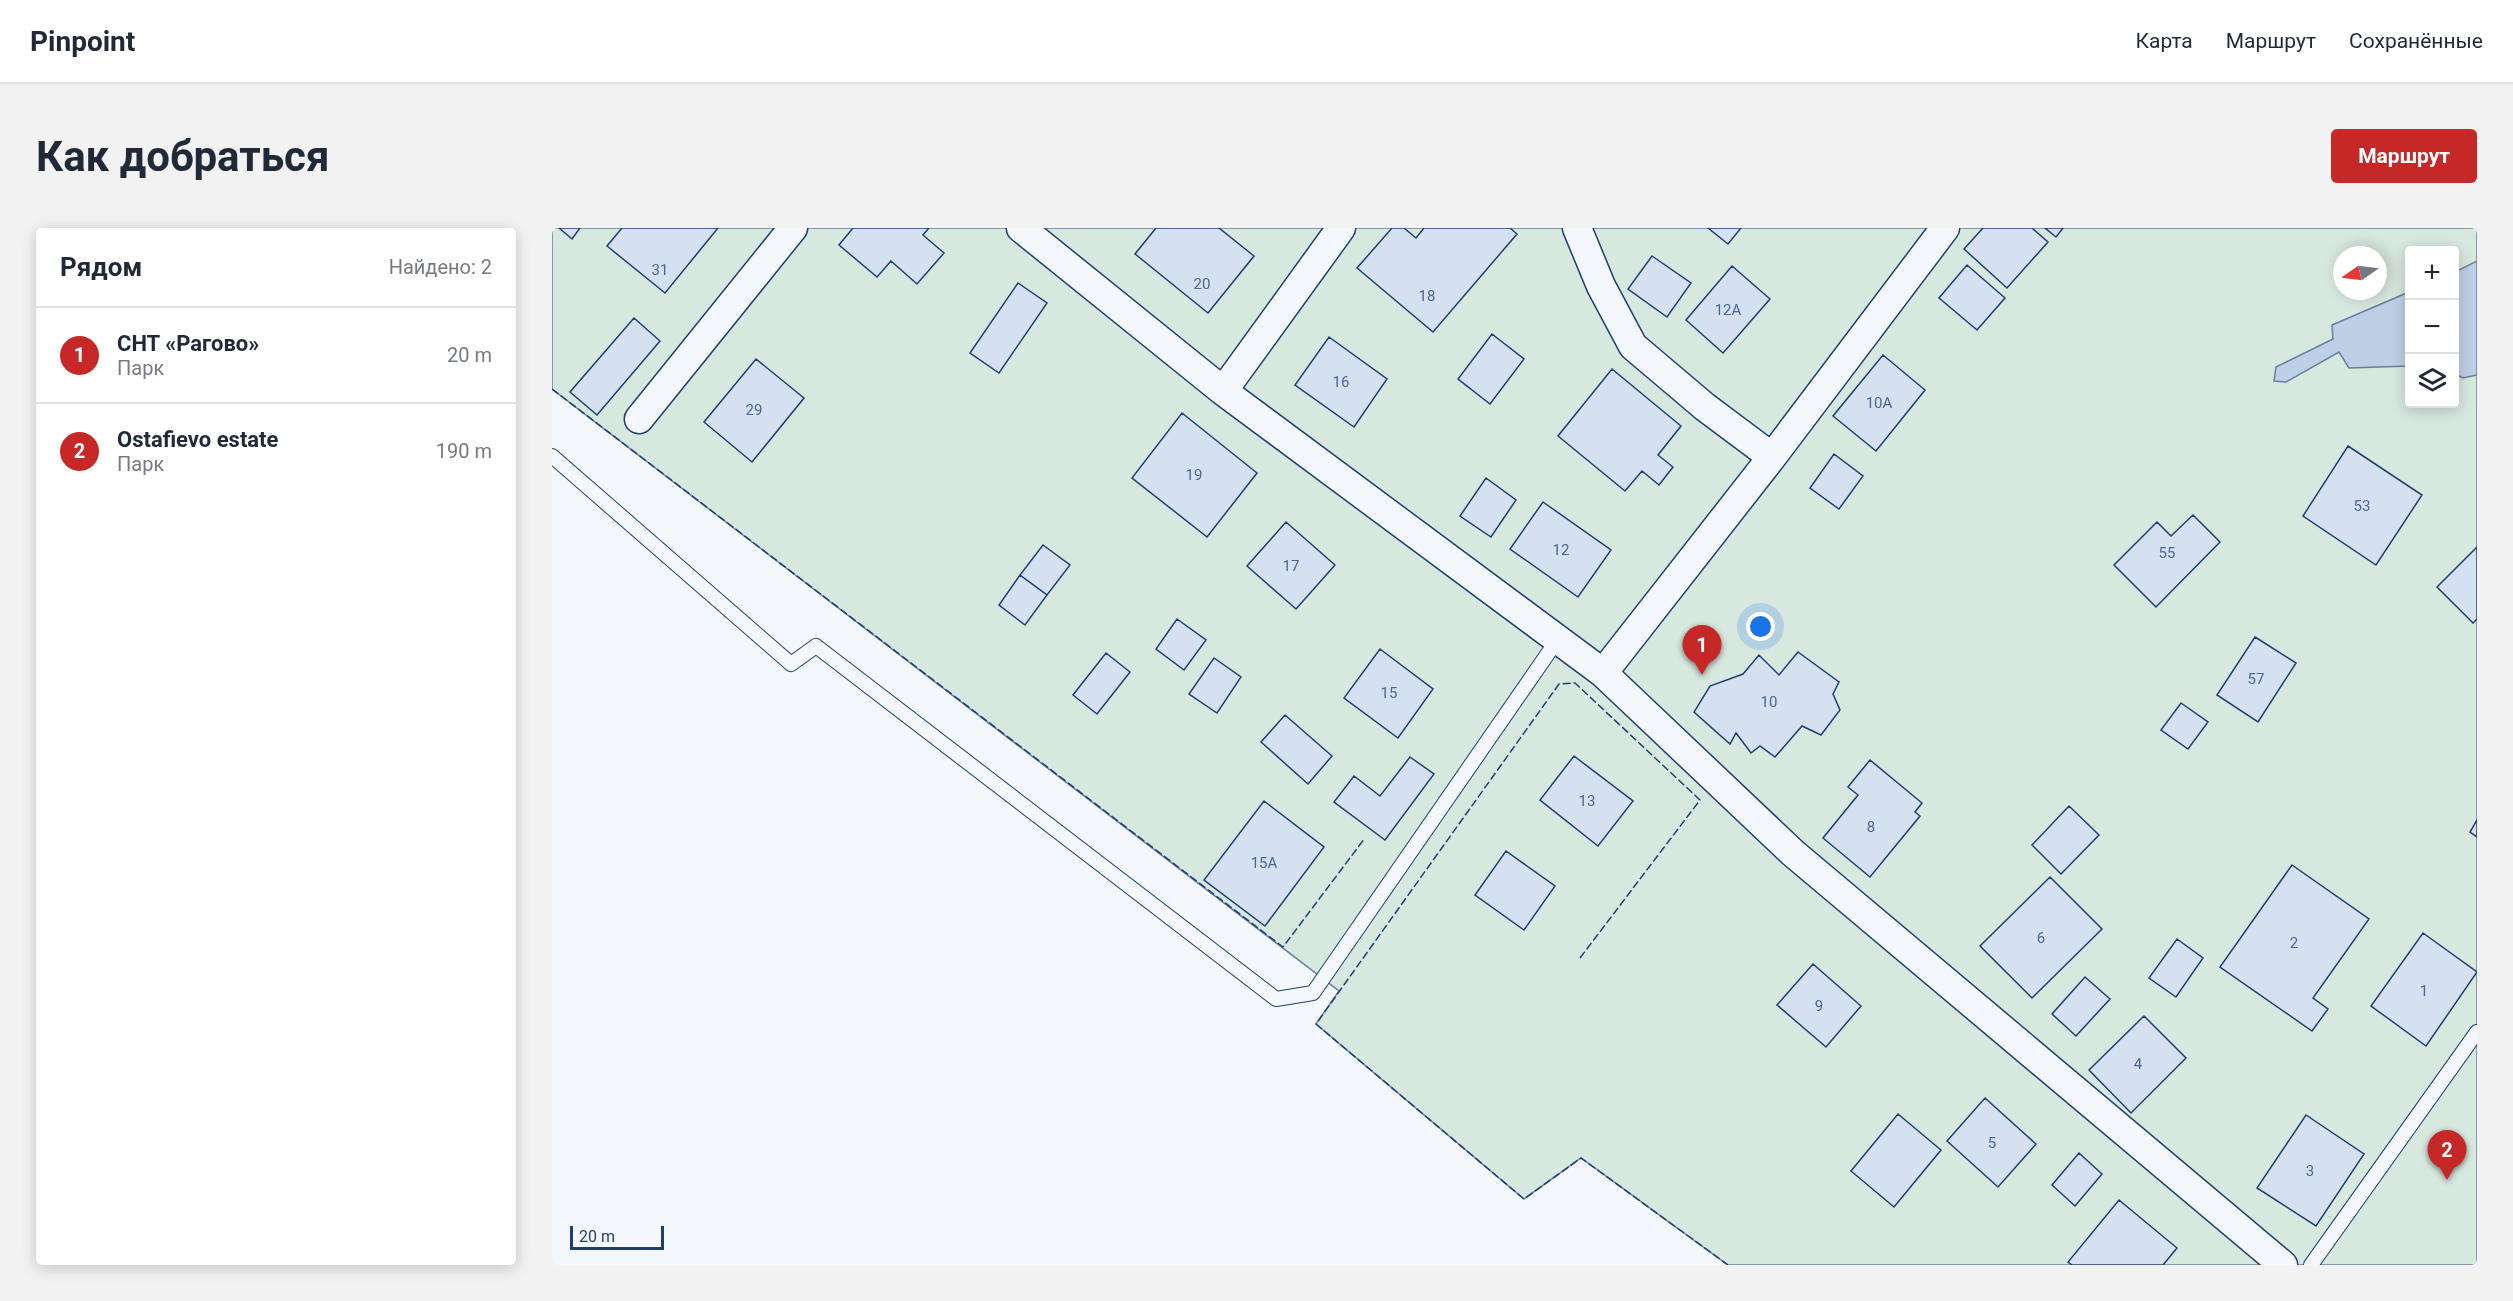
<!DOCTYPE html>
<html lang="ru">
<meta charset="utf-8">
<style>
:root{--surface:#fff;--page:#f2f2f3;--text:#1f2937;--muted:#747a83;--line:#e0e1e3;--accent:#c62828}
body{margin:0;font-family:Roboto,sans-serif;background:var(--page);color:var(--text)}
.controls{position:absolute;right:18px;top:18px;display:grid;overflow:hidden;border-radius:6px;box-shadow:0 3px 15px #0003}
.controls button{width:54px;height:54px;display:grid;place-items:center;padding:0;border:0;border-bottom:2px solid var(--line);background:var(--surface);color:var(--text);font:30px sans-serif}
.compass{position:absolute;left:1781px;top:18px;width:54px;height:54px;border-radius:50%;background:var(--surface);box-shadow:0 3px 15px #0003;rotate:256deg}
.scale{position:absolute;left:18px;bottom:15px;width:94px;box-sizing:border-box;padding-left:6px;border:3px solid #1d3f73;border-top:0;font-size:16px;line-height:21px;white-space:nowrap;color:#1d3f73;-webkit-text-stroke:4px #f4f7fb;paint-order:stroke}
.you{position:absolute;left:1209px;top:399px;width:21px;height:21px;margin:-15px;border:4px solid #fff;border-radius:50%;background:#1a73e8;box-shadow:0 0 0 9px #1a73e833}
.badge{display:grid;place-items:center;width:39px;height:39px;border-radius:50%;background:var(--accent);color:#fff;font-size:20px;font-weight:700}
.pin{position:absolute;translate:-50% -50px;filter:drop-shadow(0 2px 3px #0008)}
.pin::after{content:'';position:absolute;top:32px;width:21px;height:18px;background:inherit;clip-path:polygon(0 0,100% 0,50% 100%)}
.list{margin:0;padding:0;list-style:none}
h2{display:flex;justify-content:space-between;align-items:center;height:78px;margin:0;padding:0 24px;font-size:26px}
h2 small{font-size:20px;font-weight:400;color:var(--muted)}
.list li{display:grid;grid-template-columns:39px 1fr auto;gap:18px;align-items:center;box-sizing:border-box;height:96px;padding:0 24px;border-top:2px solid var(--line)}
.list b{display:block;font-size:22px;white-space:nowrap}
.list p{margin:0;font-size:20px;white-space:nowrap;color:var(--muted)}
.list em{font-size:20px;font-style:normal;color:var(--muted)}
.icon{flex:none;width:33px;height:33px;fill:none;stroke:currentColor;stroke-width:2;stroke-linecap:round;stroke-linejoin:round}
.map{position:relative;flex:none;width:1925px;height:1037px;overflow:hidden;border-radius:6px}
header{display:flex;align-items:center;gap:36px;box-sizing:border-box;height:84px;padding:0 30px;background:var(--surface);border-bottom:2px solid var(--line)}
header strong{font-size:28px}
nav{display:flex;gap:33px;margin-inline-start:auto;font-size:21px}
.intro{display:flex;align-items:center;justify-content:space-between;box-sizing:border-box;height:144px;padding:0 36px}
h1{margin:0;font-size:42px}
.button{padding:15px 27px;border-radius:6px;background:var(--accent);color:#fff;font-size:21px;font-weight:700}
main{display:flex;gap:36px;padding:0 36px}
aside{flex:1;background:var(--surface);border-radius:6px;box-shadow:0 3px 15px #0003}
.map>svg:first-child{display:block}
.green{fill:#d7e8df;stroke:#687fa3;stroke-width:1.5;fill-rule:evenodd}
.water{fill:#bed0e5;stroke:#687fa3;stroke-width:1.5}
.building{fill:#d5e0f0;stroke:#1d3f73;stroke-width:1.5}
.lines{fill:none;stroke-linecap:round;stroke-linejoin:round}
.lane-casing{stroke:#1d3f73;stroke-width:16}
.street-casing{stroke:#1d3f73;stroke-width:31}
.lane{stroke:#f4f7fb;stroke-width:14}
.street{stroke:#f4f7fb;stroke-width:28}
.fence{stroke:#1d3f73;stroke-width:1.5;stroke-dasharray:8 3;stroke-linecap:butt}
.labels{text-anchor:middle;stroke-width:4.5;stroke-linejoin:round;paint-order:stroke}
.number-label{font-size:15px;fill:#4b6792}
</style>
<header>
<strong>Pinpoint</strong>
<nav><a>Карта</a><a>Маршрут</a><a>Сохранённые</a></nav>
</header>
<div class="intro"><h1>Как добраться</h1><a class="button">Маршрут</a></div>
<main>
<aside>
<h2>Рядом<small>Найдено: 2</small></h2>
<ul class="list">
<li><span class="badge">1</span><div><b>СНТ «Рагово»</b><p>Парк</p></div><em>20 m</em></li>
<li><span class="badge">2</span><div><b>Ostafievo estate</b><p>Парк</p></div><em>190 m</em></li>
</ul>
</aside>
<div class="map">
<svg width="1925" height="1037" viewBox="0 0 1925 1037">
<rect width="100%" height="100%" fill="#f4f7fb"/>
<path class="green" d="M0,0H1925V1037H1176L1029,930L972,971L764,796L787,763L0,161ZM1858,22H1902V176H1858ZM1790,27H1826V63H1790Z"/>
<path class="water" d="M1925,33V147L1911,150L1903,146V44Z
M1857,64V138L1797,140L1787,124L1734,154L1722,153L1724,139L1781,111L1780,97Z"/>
<path class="building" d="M7,0H28L20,11Z
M70,0H166L113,65L55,18Z
M301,0H377L371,7L392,25L365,56L339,33L325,49L287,17Z
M604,0H667L702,28L656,85L583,26Z
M840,0H852L864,10L872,0H958L965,6L881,104L805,40Z
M1156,0H1189L1176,16Z
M1431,0H1480L1496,14L1455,60L1412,21Z
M1493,0H1511L1504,9Z
M1100,28L1139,55L1115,89L1076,61Z
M1415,37L1453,70L1425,102L1387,70Z
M1180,38L1218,71L1171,125L1134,92Z
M466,55L495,75L447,145L418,125Z
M82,90L108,113L45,187L18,164Z
M940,106L972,131L938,176L906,151Z
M777,109L835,151L802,199L743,157Z
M1331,127L1373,162L1324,223L1281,188Z
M204,131L252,170L200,234L152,194Z
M1060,141L1129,198L1106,227L1121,239L1107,257L1090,243L1073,263L1006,208Z
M630,185L705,245L655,309L580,250Z
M1796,218L1870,267L1824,337L1751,288Z
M1282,226L1311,248L1287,281L1258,260Z
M934,250L964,272L939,309L908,288Z
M991,274L1059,322L1026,369L958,321Z
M1641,287L1668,314L1604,379L1562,337L1605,294L1619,308Z
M734,294L783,337L744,381L695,338Z
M491,317L518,337L495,367L468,347Z
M1925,319V391L1921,395L1885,359Z
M468,347L495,367L473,397L447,377Z
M625,391L654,412L632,442L604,421Z
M1703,409L1744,435L1706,494L1665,467Z
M828,421L881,461L846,510L792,470Z
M1246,424L1287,454L1281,466L1288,482L1269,507L1250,498L1223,529L1208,518L1199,525L1184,505L1178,516L1142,484L1158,458L1191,446L1207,427L1227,447Z
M554,425L578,444L545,486L521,467Z
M662,430L689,449L665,485L637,466Z
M1629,475L1656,494L1636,521L1609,502Z
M733,487L780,528L756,556L709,514Z
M1022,528L1081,573L1046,618L988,572Z
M858,529L882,546L833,612L782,574L802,548L828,568Z
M1318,532L1370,575L1363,584L1368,588L1318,649L1271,610L1306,567L1296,559Z
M712,573L772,619L713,698L652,652Z
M1517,578L1547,607L1509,646L1480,617Z
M1925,592V609L1918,604Z
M954,623L1003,658L972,702L923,667Z
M1740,637L1817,691L1761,770L1776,781L1760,803L1668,739Z
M1498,649L1550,701L1480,770L1428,718Z
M1871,705L1925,744L1874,818L1819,778Z
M1625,711L1651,730L1624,769L1597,750Z
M1261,736L1309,778L1274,819L1225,777Z
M1533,749L1558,771L1524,808L1500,786Z
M1592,788L1634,830L1579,885L1537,842Z
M1433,870L1484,916L1446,959L1395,913Z
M1346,886L1389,922L1342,979L1299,943Z
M1754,887L1812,926L1764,998L1705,960Z
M1527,925L1550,946L1523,978L1500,957Z
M1567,972L1625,1020L1611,1037H1520L1516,1034Z"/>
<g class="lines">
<defs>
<path id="lane" d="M0,228L239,436L264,418L724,771L761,765L1006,411
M1759,1037L1925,804"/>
<path id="street" d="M469,0L671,163L1051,445
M1025,0L1049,58L1081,118L1153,179L1220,229
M1393,0L1220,229L1051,445L1241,625L1731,1037
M671,163L789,0
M87,191L241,0"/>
</defs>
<use href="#lane" class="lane-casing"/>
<use href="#street" class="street-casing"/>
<use href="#lane" class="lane"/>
<use href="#street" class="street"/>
<path class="fence" d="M0,161L731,719L813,610
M1028,730L1148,572L1023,455L1007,456L764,796L972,971L1029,930L1176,1037"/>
</g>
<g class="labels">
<g class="number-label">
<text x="108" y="47">31</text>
<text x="650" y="61">20</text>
<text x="875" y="73">18</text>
<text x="1176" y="87">12А</text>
<text x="789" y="159">16</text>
<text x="1327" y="180">10А</text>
<text x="202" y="187">29</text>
<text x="642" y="252">19</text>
<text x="1810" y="283">53</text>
<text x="1009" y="327">12</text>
<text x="1615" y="330">55</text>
<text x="739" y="343">17</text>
<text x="1704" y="456">57</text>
<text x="837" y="470">15</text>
<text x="1217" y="479">10</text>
<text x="1035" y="578">13</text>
<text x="1319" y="604">8</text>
<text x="712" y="640">15А</text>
<text x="1489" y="715">6</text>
<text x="1742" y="720">2</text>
<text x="1872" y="768">1</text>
<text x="1267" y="783">9</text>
<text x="1586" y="841">4</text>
<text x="1440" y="920">5</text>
<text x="1758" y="948">3</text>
</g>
</g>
</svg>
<div class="controls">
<button>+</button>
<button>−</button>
<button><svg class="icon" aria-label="layers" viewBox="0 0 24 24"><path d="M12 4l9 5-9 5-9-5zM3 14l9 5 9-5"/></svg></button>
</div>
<svg class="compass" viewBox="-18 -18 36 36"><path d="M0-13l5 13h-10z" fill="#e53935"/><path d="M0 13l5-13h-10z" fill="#747a83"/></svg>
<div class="scale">20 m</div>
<div class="you"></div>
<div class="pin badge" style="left:1150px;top:447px">1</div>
<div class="pin badge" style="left:1895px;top:952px">2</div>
</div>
</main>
